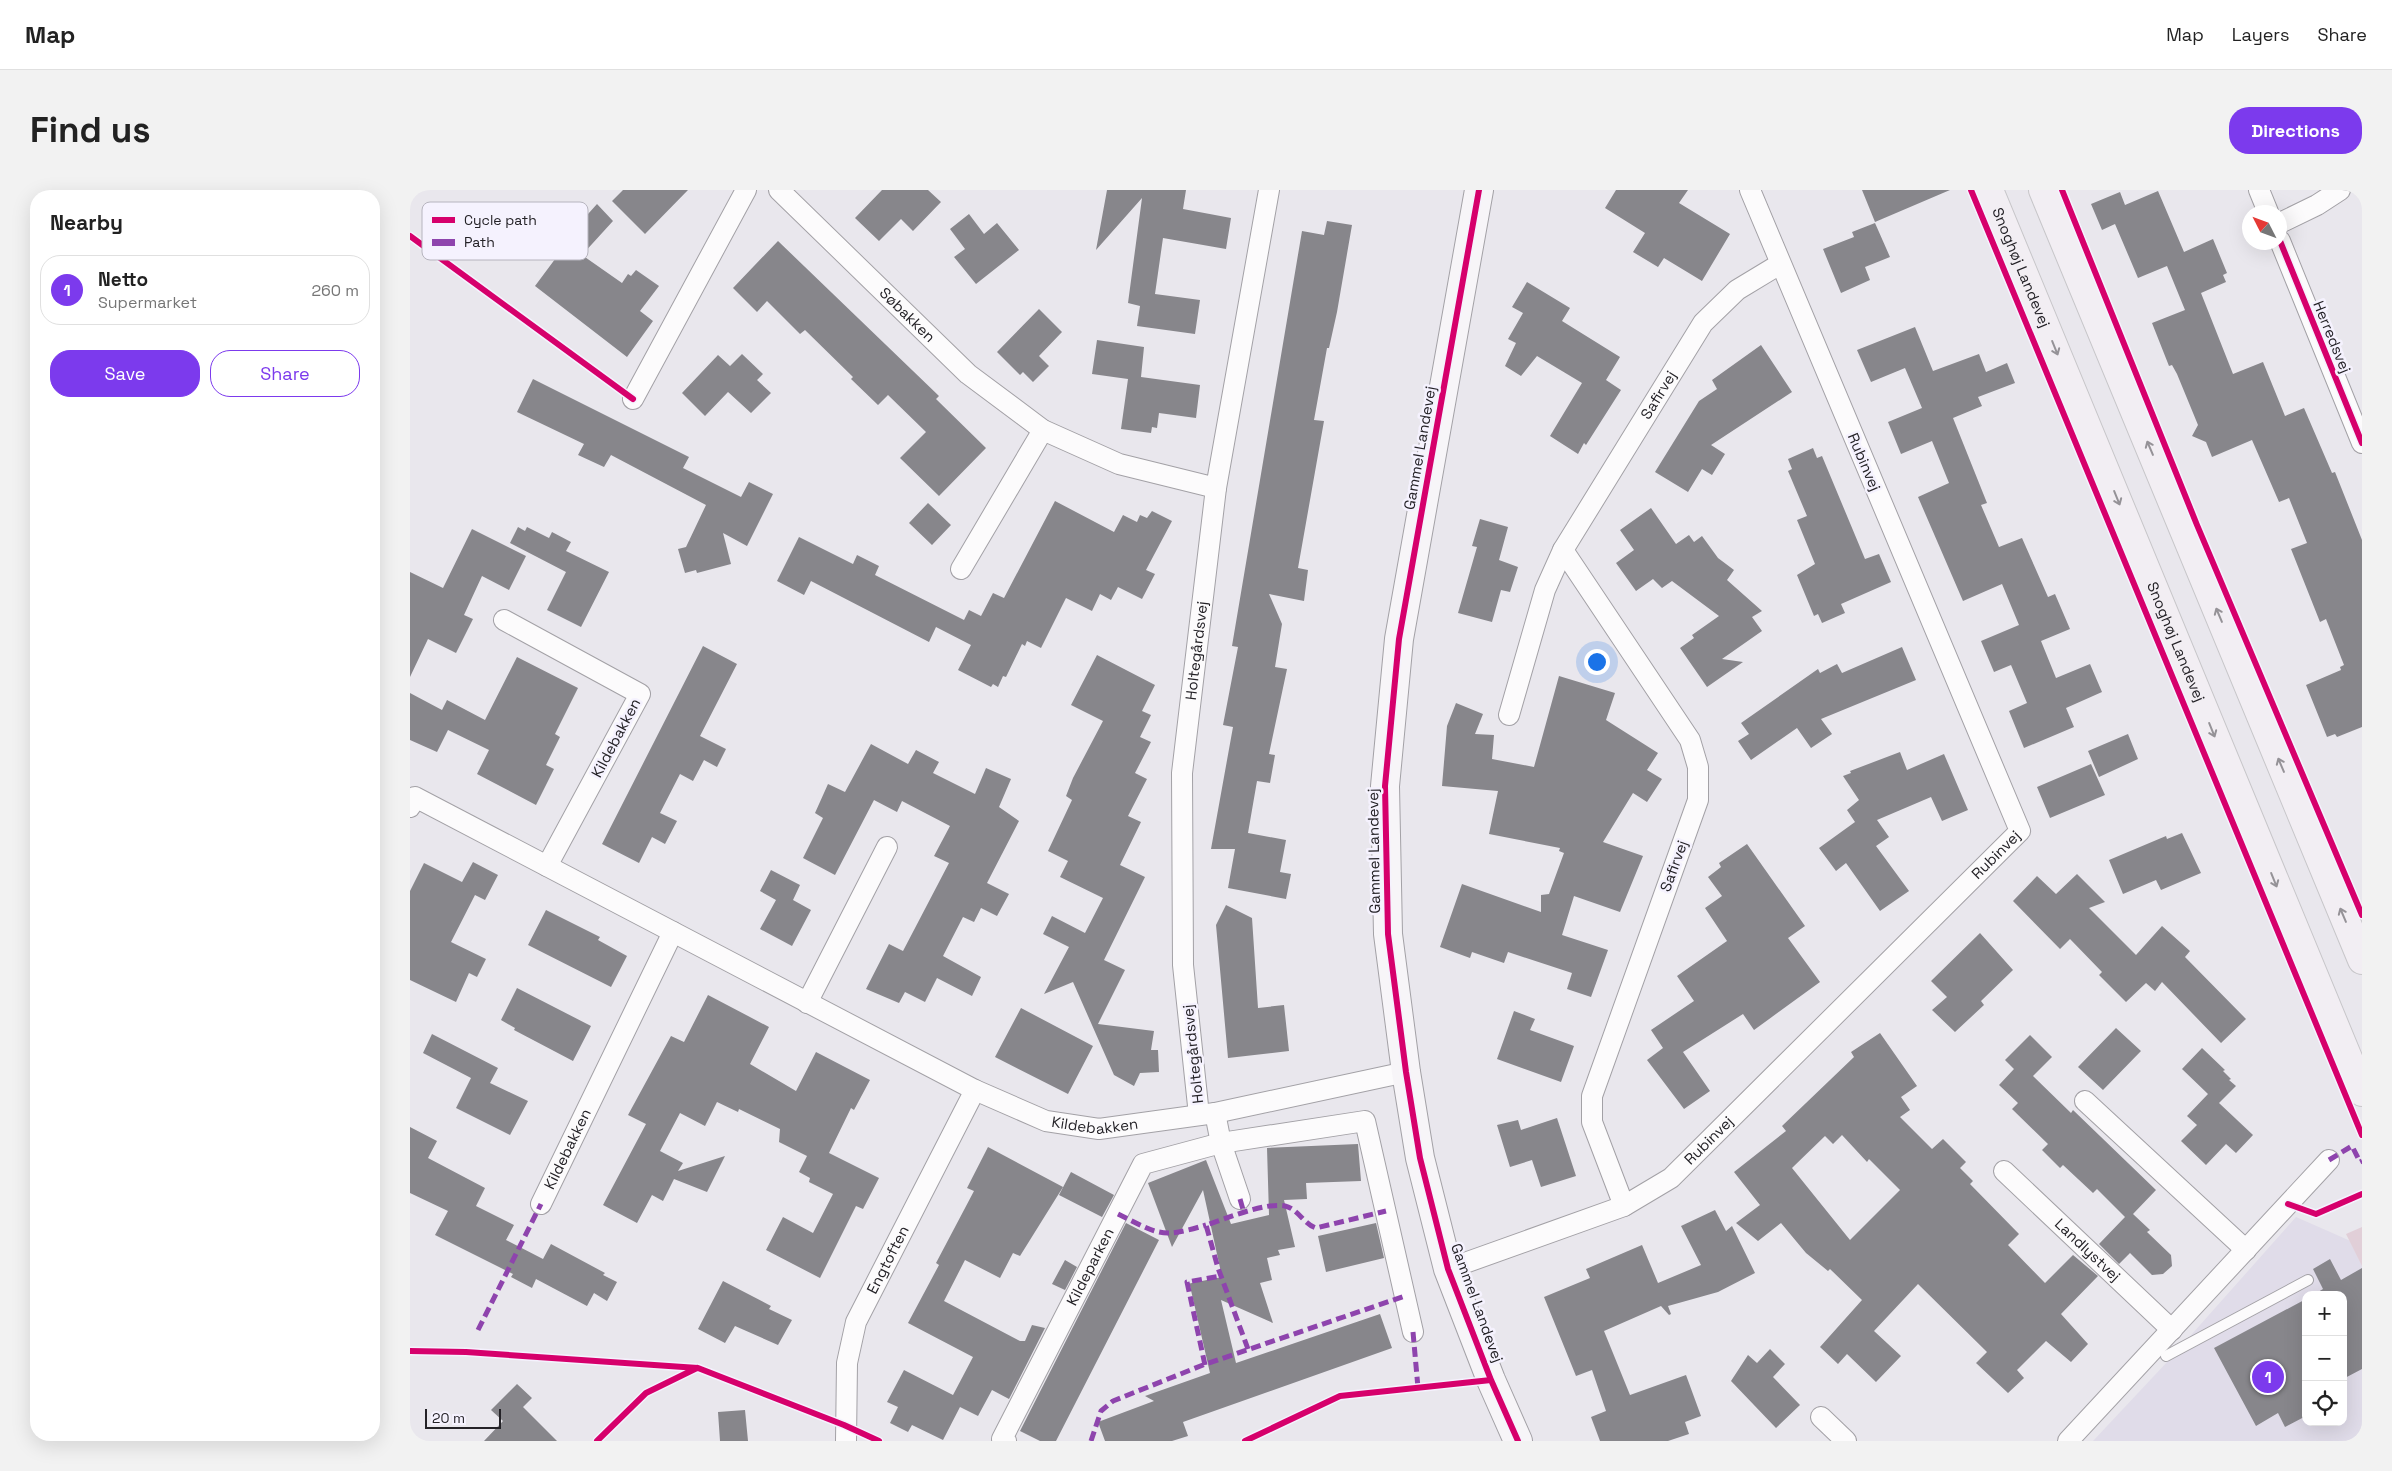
<!DOCTYPE html>
<meta charset="utf-8">
<style>
:root{--surface:#fff;--page:#f2f2f2;--text:#222;--muted:#767676;--line:#e0e0e0;--accent:#7c3aed}
body{margin:0;font-family:"Space Grotesk",sans-serif;background:var(--page);color:var(--text)}
.controls{position:absolute;right:15px;bottom:15px;display:grid;overflow:hidden;border-radius:10px;box-shadow:0 5px 20px #0002}
.controls button{width:45px;height:45px;display:grid;place-items:center;padding:0;border:0;border-bottom:1px solid var(--line);background:var(--surface);color:var(--text);font:25px sans-serif}
.compass{position:absolute;left:1832px;top:15px;width:45px;height:45px;border-radius:50%;background:var(--surface);box-shadow:0 5px 20px #0002;rotate:312deg}
.scale{position:absolute;left:15px;bottom:12px;width:76px;box-sizing:border-box;padding-left:5px;border:2px solid #242227;border-top:0;font-size:14px;line-height:18px;white-space:nowrap;color:#242227;-webkit-text-stroke:4px #f5f2fe;paint-order:stroke}
.you{position:absolute;left:1186px;top:471px;width:18px;height:18px;margin:-12px;border:4px solid #fff;border-radius:50%;background:#1a73e8;box-shadow:0 0 0 8px #1a73e833}
.badge{display:grid;place-items:center;width:32px;height:32px;border-radius:50%;background:var(--accent);color:#fff;font-size:16px;font-weight:700}
.pin{position:absolute;translate:-50% -50%;border:2px solid #fff;box-shadow:0 1px 5px #0006}
.list{margin:0;padding:0;list-style:none}
h2{display:flex;justify-content:space-between;align-items:center;height:65px;margin:0;padding:0 20px;font-size:21px}
h2 small{font-size:16px;font-weight:400;color:var(--muted)}
.list li{display:grid;grid-template-columns:32px 1fr auto;gap:15px;align-items:center;box-sizing:border-box;height:70px;margin:0 10px 10px;padding:0 10px;border:1px solid var(--line);border-radius:20px}
.list b{display:block;font-size:19px;white-space:nowrap}
.list p{margin:0;font-size:16px;white-space:nowrap;color:var(--muted)}
.list em{font-size:16px;font-style:normal;color:var(--muted)}
.actions{display:flex;gap:10px;padding:15px 20px}
.actions a{flex:1;padding:11px 0;border:1px solid var(--accent);border-radius:20px;text-align:center;font-size:18px;color:var(--accent)}
.actions .main{background:var(--accent);color:#fff}
.icon{flex:none;width:28px;height:28px;fill:none;stroke:currentColor;stroke-width:2;stroke-linecap:round;stroke-linejoin:round}
.map{position:relative;flex:none;width:1952px;height:1251px;overflow:hidden;border-radius:20px}
header{display:flex;align-items:center;gap:30px;box-sizing:border-box;height:70px;padding:0 25px;background:var(--surface);border-bottom:1px solid var(--line)}
header strong{font-size:24px}
nav{display:flex;gap:28px;margin-inline-start:auto;font-size:18px}
.intro{display:flex;align-items:center;justify-content:space-between;box-sizing:border-box;height:120px;padding:0 30px}
h1{margin:0;font-size:35px}
.button{padding:12px 22px;border-radius:20px;background:var(--accent);color:#fff;font-size:18px;font-weight:700}
main{display:flex;gap:30px;padding:0 30px}
aside{flex:1;background:var(--surface);border-radius:20px;box-shadow:0 5px 20px #0002}
.map>svg:first-child{display:block}
.built{fill:#e0dce9;fill-rule:evenodd}
.green{fill:#e1cfd8}
.building{fill:#87868b;fill-rule:evenodd}
.lines{fill:none;stroke-linecap:round;stroke-linejoin:round}
.lane-casing{stroke:#a3a1a6;stroke-width:12}
.street-casing{stroke:#a3a1a6;stroke-width:22}
.secondary-casing{stroke:#a3a1a6;stroke-width:30}
.primary-casing{stroke:#c7c6c9;stroke-width:30}
.lane{stroke:#fcfbfc;stroke-width:10}
.street{stroke:#fcfbfc;stroke-width:20}
.secondary{stroke:#f7f5f8;stroke-width:28}
.primary{stroke:#f2eef3;stroke-width:28}
.quiet{stroke:#8e44ad;stroke-width:5;stroke-dasharray:10 5;stroke-linecap:butt}
.cycleway-casing{stroke:#f5f2fe;stroke-width:9}
.cycleway{stroke:#d6006c;stroke-width:6}
.oneway{stroke:#959297}
.labels{text-anchor:middle;stroke-width:5;stroke-linejoin:round;paint-order:stroke}
.street-label{font-size:15px;fill:#242227;stroke:#f5f2fe}
.key{fill:#f5f2fe;stroke:#b6b4be;stroke-width:1}
.key-label{font-size:14px;fill:#242227}
</style>
<header>
<strong>Map</strong>
<nav><a>Map</a><a>Layers</a><a>Share</a></nav>
</header>
<div class="intro"><h1>Find us</h1><a class="button">Directions</a></div>
<main>
<aside>
<h2>Nearby<small></small></h2>
<ul class="list">
<li><span class="badge">1</span><div><b>Netto</b><p>Supermarket</p></div><em>260 m</em></li>
</ul>
<div class="actions"><a class="main">Save</a><a>Share</a></div>
</aside>
<div class="map">
<svg width="1952" height="1251" viewBox="0 0 1952 1251">
<rect width="100%" height="100%" fill="#e9e7ed"/>
<path class="built" d="M1886,1027L1952,1056V1251H1683L1758,1171ZM1896,1105H1933V1232H1896Z"/>
<path class="green" d="M1952,1037V1076L1936,1044Z"/>
<path class="building" d="M213,0H278L235,44L202,11Z
M472,0H518L531,12L503,41L491,29L469,51L445,28Z
M697,0H776L773,19L821,28L816,59L753,48L745,104L790,110L785,144L727,136L730,116L718,113L732,8L686,60Z
M1206,0H1278L1269,13L1320,44L1292,91L1254,68L1248,77L1223,62L1235,43L1195,18Z
M1452,0H1540L1465,32Z
M1748,1L1774,62L1803,49L1817,83L1813,85L1816,92L1791,103L1823,184L1853,172L1875,226L1894,218L1922,283L1925,282L1952,350V537L1927,547L1925,544L1917,547L1896,495L1931,480L1930,477L1934,475L1916,429L1910,432L1881,359L1897,353L1879,308L1869,312L1842,250L1802,267L1796,252L1782,246L1788,235L1767,184L1762,175L1759,176L1742,133L1775,120L1757,76L1728,88L1705,34L1692,40L1681,14L1710,2L1715,15Z
M187,14L203,31L172,65L212,93L218,84L221,86L226,80L249,96L230,121L243,131L217,167L125,96L163,45L161,43Z
M559,24L574,44L587,33L609,60L566,94L544,67L555,59L540,39Z
M917,31L942,35L927,122L919,158H917L904,230L914,231L888,378L898,380L894,411L859,404L872,434L865,477L877,479L859,564L865,565L860,593L847,591L838,643L876,650L870,682L881,684L876,709L818,698L825,659H801L823,537L813,535L828,457L822,456L892,41L914,45Z
M1465,33L1480,67L1455,77L1460,90L1431,103L1413,59L1444,47L1442,42Z
M368,51L529,206L526,209L576,258L529,306L490,268L516,242L478,205L468,215L441,189L443,187L395,140L390,144L357,111L347,122L323,98Z
M1117,92L1160,118L1152,131L1210,167L1196,190L1211,200L1176,255L1174,253L1168,264L1140,246L1172,193L1127,166L1111,186L1095,176L1106,153L1098,149L1113,123L1102,117Z
M629,119L652,142L629,166L639,176L623,192L613,182L610,185L587,162Z
M1505,137L1523,181L1569,164L1576,182L1597,173L1605,193L1568,207L1572,216L1543,228L1577,313L1571,315L1589,357L1612,348L1638,407L1645,404L1660,439L1631,451L1646,488L1680,474L1692,502L1656,518L1664,537L1614,558L1599,521L1617,513L1601,475L1584,482L1571,451L1609,435L1592,394L1553,411L1508,307L1539,293L1522,251L1491,264L1478,232L1512,218L1495,178L1461,192L1447,160Z
M687,150L734,157L731,187L790,195L786,228L749,223L747,238L742,237L741,243L711,239L718,189L682,184Z
M1351,155L1382,202L1301,255L1315,264L1302,285L1292,279L1278,302L1245,282L1289,211L1307,199L1302,190Z
M332,164L353,184L347,190L361,203L341,223L318,202L295,226L272,203L308,165L320,176Z
M123,189L279,267L273,278L331,307L339,292L363,304L337,356L313,343L321,374L287,383L286,380L275,383L268,359L276,357L296,315L201,265L194,277L168,265L174,254L107,222Z
M1403,258L1407,268L1412,266L1455,369L1469,364L1481,392L1431,414L1435,423L1412,433L1408,424L1404,426L1387,385L1405,374L1387,330L1397,326L1378,281L1382,279L1378,269Z
M645,311L704,342L713,325L727,332L730,325L737,328L742,321L762,331L736,380L745,384L732,409L708,397L701,410L690,404L682,421L656,408L631,458L617,451L615,456L612,454L596,487L593,486L588,497L583,494L581,497L548,480L561,455L526,437L519,452L401,391L394,405L367,391L389,347L443,374L447,365L469,376L465,385L554,430L559,420L571,426L583,403L594,408Z
M518,313L541,335L522,355L499,333Z
M1241,318L1266,354L1279,345L1284,352L1292,346L1308,368L1324,380L1317,390L1352,421L1342,427L1352,441L1312,469L1333,472L1297,497L1270,458L1284,448L1282,445L1309,426L1262,391L1252,398L1243,389L1226,401L1206,373L1224,360L1210,340Z
M1070,329L1098,337L1089,370L1108,377L1100,402L1091,400L1082,432L1048,423L1067,357L1062,356Z
M108,337L115,341L117,337L139,348L142,342L161,352L156,361L199,382L171,437L137,420L156,382L100,353Z
M62,339L116,366L99,400L72,386L54,425L63,429L46,463L18,449L0,487V382L33,398Z
M293,456L327,474L290,546L316,559L307,577L294,570L283,591L270,584L250,623L267,631L255,654L242,647L229,673L192,654Z
M1492,457L1506,490L1411,529L1422,544L1401,558L1387,538L1341,570L1328,551L1339,544L1331,533L1408,479L1410,483L1427,474L1432,483Z
M687,465L745,495L732,521L741,525L730,547L741,552L725,583L737,589L718,626L731,632L710,675L735,687L694,770L715,780L688,834L744,841L741,860H748L749,882L730,883L724,896L704,885L663,792L634,804L659,757L633,744L642,726L675,743L693,708L650,687L658,671L638,661L662,610L656,606L663,588L693,531L661,515Z
M107,467L168,498L145,544L150,547L136,575L144,579L126,615L67,584L79,560L38,540L27,562L0,550V503L32,520L37,510L75,530Z
M1149,486L1205,503L1196,530L1248,563L1237,580L1252,589L1237,612L1223,603L1193,652L1233,666L1210,722L1164,706L1152,745L1198,760L1181,807L1157,799L1162,783L1098,762L1094,773L1062,762L1060,768L1030,757L1052,694L1131,722V705L1139,704L1154,663L1149,661L1150,658L1079,644L1088,601L1032,596L1037,536L1046,513L1073,524L1065,544L1084,545L1082,569L1124,577Z
M1718,544L1728,569L1689,587L1678,561Z
M461,554L498,574L506,560L529,572L523,583L565,604L576,578L601,589L589,617L609,631L577,693L599,704L587,726L571,718L564,732L553,727L533,766L571,787L562,806L527,788L515,812L495,802L489,813L456,799L479,754L493,761L539,673L524,666L540,636L492,611L487,622L464,610L425,685L393,668L413,628L405,623L418,594L435,602Z
M1490,562L1497,580L1534,564L1558,620L1532,631L1521,607L1467,630L1479,647L1466,656L1499,701L1470,721L1436,673L1426,681L1409,658L1445,632L1437,620L1449,610L1433,586L1441,583L1440,581Z
M1681,574L1695,605L1640,628L1627,597Z
M1772,643L1791,683L1751,700L1746,690L1713,704L1699,670L1756,646L1757,649Z
M1337,654L1395,736L1378,748L1410,792L1344,840L1333,824L1273,862L1300,901L1274,919L1237,870L1253,858L1241,840L1284,811L1267,786L1317,751L1295,718L1312,706L1298,687L1311,677L1309,673Z
M63,672L88,685L75,710L65,705L41,752L76,769L67,787L59,783L46,812L0,790V701L14,673L52,692Z
M361,680L390,695L383,710L401,720L382,756L350,739L366,710L350,701Z
M1667,684L1695,712L1679,718L1726,765L1752,736L1780,761L1775,767L1836,829L1811,853L1752,792L1745,801L1736,793L1716,812L1689,785L1692,782L1660,749L1650,759L1603,711L1627,686L1646,704Z
M816,715L842,728L848,818L874,815L879,861L818,868L806,735Z
M136,720L190,747L188,750L217,766L201,797L118,755Z
M1570,743L1603,780L1571,811L1574,815L1545,842L1522,820L1537,807L1521,791Z
M107,798L181,836L163,871L104,840L105,838L91,830Z
M298,805L359,837L340,874L386,901L406,862L460,890L444,920L441,918L419,963L469,988L453,1019L446,1016L410,1088L356,1060L373,1027L403,1043L423,1004L399,992L400,988L389,982L397,966L369,952L370,939L329,919L328,922L307,912L295,936L270,923L250,961L273,973L268,981L315,966L297,1002L264,989L253,1011L242,1005L227,1033L193,1015L236,934L218,925L261,846L274,852Z
M611,818L683,856L658,904L585,867Z
M1104,821L1125,829L1120,840L1164,856L1151,892L1087,869Z
M1706,838L1731,861L1693,900L1668,877Z
M1470,843L1507,896L1491,907L1500,920L1490,927L1522,959L1533,949L1556,972L1550,978L1563,991L1560,994L1609,1044L1598,1055L1635,1093L1663,1065L1688,1086L1651,1124L1678,1154L1661,1172L1636,1151L1607,1180L1614,1188L1598,1203L1566,1173L1577,1162L1508,1094L1464,1141L1491,1166L1466,1192L1437,1164L1428,1174L1410,1157L1452,1110L1420,1079L1418,1081L1396,1063L1371,1033L1348,1051L1326,1033L1350,1015L1324,982L1376,941L1372,936L1444,867L1441,862ZM1432,945L1457,972L1459,969L1490,1000L1440,1050L1382,978L1415,946L1423,954Z
M22,844L88,878L80,893L118,911L100,945L46,918L61,888L13,863Z
M1620,845L1642,867L1623,886L1661,923L1663,920L1746,1000L1723,1024L1740,1040L1737,1042L1761,1065L1762,1076L1753,1084L1742,1085L1720,1063L1709,1074L1689,1054L1715,1027L1687,999L1683,1003L1653,975L1650,978L1632,960L1638,954L1602,919L1608,913L1589,895L1604,879L1595,870Z
M1792,858L1815,880L1813,881L1821,889L1819,890L1826,896L1809,913L1843,945L1826,963L1816,954L1796,975L1771,951L1787,935L1777,926L1798,904L1772,879Z
M1147,928L1166,986L1131,997L1122,970L1100,977L1087,935L1108,930L1111,940Z
M0,937L27,951L18,968L75,998L66,1016L104,1035L96,1050L133,1069L141,1054L195,1083L193,1085L207,1092L197,1111L184,1103L177,1116L126,1089L122,1098L101,1087L103,1084L25,1045L38,1021L0,1003Z
M948,954L951,991L896,993L897,1009L874,1010L885,1057L868,1060L870,1065L857,1068L862,1090L850,1093L863,1133L811,1110L826,1173L970,1124L982,1158L773,1232L778,1246L762,1251H695L688,1232L744,1211L735,1206L800,1183L780,1096L777,1094L812,1087L793,1000L762,1057L738,993L796,970L821,1034L859,1025L857,958Z
M578,957L653,997L610,1066L603,1063L590,1088L555,1070L534,1111L610,1151H615L622,1135L635,1138L599,1209L582,1200L568,1226L550,1217L533,1250L502,1235L498,1242L480,1233L488,1217L477,1212L494,1180L543,1205L563,1167L498,1133L529,1075L526,1073L564,1001L557,998Z
M661,982L704,1005L692,1027L649,1005Z
M1305,1020L1316,1041L1322,1036L1345,1083L1308,1102L1258,1116L1261,1124L1259,1125L1251,1116L1194,1141L1220,1205L1276,1185L1291,1226L1275,1232L1279,1244L1258,1251H1190L1181,1227L1196,1221L1182,1180L1166,1186L1134,1107L1180,1088L1176,1079L1232,1055L1248,1093L1291,1075L1271,1036Z
M716,1033L749,1050L646,1251H630L610,1241Z
M966,1033L974,1068L916,1082L908,1046Z
M1920,1069L1931,1090L1952,1078V1179L1933,1189V1105H1903L1913,1099L1903,1079Z
M655,1070L667,1077L655,1100L642,1094Z
M313,1091L361,1116L359,1119L382,1130L368,1155L325,1136L315,1153L288,1139Z
M1896,1109V1226L1875,1237L1868,1223L1846,1236L1804,1158Z
M1360,1159L1375,1174L1363,1187L1390,1215L1366,1238L1321,1191L1338,1165L1347,1173Z
M107,1194L122,1208L113,1217L147,1251H74L93,1231L81,1220Z
M335,1220L338,1251H310L308,1222Z"/>
<g class="lines">
<defs>
<path id="lane" d="M1756,1166L1898,1090"/>
<g id="street">
<path id="s1" d="M369,0L558,184L633,240L709,274L806,298"/>
<path d="M1849,0L1858,22"/>
<path d="M1870,33L1907,15L1930,0"/>
<path d="M1870,51L1952,253"/>
<path d="M223,209L336,0"/>
<path d="M1153,360L1280,550L1288,577V610L1182,906V932L1214,1016"/>
<path d="M551,379L633,240"/>
<path d="M94,430L230,504L137,676"/>
<path id="s2" d="M1099,525L1135,400L1153,360L1293,133L1327,100L1370,74"/>
<path id="s3" d="M0,617L5,607L565,900L636,931L689,939L805,923L996,882"/>
<path d="M397,813L477,657"/>
<path d="M1675,911L1836,1060"/>
<path d="M805,923L811,953L830,1009"/>
<path id="s4" d="M789,925L773,775L772,583L806,298L859,0"/>
<path id="s5" d="M1594,981L1762,1140"/>
<path id="s6" d="M131,1014L263,742"/>
<path id="s7" d="M1038,1079L1214,1016L1261,988L1610,641L1340,0"/>
<path d="M1411,1227L1436,1251"/>
<path id="s8" d="M436,1251L437,1173L446,1132L565,900"/>
<path id="s9" d="M596,1251L592,1249L733,974L811,953L955,931L1003,1142"/>
<path d="M1658,1251L1919,970"/>
</g>
<path id="secondary" d="M1069,0L989,449L975,596L978,744L996,882L1010,968L1038,1079L1081,1190L1108,1251"/>
<g id="primary">
<path id="s10" d="M1579,0L1952,902"/>
<path d="M1633,0L1952,770"/>
</g>
</defs>
<use href="#lane" class="lane-casing"/>
<use href="#street" class="street-casing"/>
<use href="#secondary" class="secondary-casing"/>
<use href="#primary" class="primary-casing"/>
<use href="#lane" class="lane"/>
<use href="#street" class="street"/>
<use href="#secondary" class="secondary"/>
<use href="#primary" class="primary"/>
<path class="quiet" d="M1919,970L1942,956L1950,972L1952,971
M830,1009L834,1023
M708,1024C749,1044 750,1049 796,1035
M68,1140L131,1014
M1003,1142L1008,1198
M838,1159L808,1078L796,1035C815,1029 855,1012 875,1016C888,1019 894,1034 906,1038L976,1021
M795,1175L777,1092L811,1086
M681,1251L691,1221L703,1211L793,1175L995,1106"/>
<defs>
<path id="cycleway" d="M1069,0L989,449L975,596L978,744L996,882L1010,968L1038,1079L1081,1190L1108,1251
M1561,0L1952,945
M1652,0L1787,335L1952,725
M0,46L223,209
M1870,51L1952,253
M1878,1014L1906,1024L1952,1004
M0,1161L56,1162L288,1178L434,1235L469,1251
M187,1251L236,1203L287,1178
M835,1251L930,1206L1081,1190"/>
</defs>
<use href="#cycleway" class="cycleway-casing"/>
<use href="#cycleway" class="cycleway"/>
</g>
<defs><path id="oneway-shaft" d="M-6 0H5M1.5-3L5.5 0L1.5 3" fill="none" stroke-width="1.6" stroke-linecap="round" stroke-linejoin="round" transform="scale(1.25)"/></defs>
<g class="oneway">
<use href="#oneway-shaft" transform="translate(1645 158) rotate(68)"/>
<use href="#oneway-shaft" transform="translate(1740 258) rotate(-113)"/>
<use href="#oneway-shaft" transform="translate(1707 308) rotate(68)"/>
<use href="#oneway-shaft" transform="translate(1809 425) rotate(-113)"/>
<use href="#oneway-shaft" transform="translate(1802 540) rotate(68)"/>
<use href="#oneway-shaft" transform="translate(1871 575) rotate(-113)"/>
<use href="#oneway-shaft" transform="translate(1864 690) rotate(68)"/>
<use href="#oneway-shaft" transform="translate(1933 725) rotate(-113)"/>
</g>
<g class="labels">
<g class="street-label">
<text dy="5" stroke="none"><textPath href="#s10" startOffset="84">Snoghøj Landevej</textPath></text>
<text dy="5" stroke="none"><textPath href="#s1" startOffset="179">Søbakken</textPath></text>
<text transform="translate(1922 147) rotate(68)" y="5">Herredsvej</text>
<text dy="5" stroke="none"><textPath href="#s2" startOffset="356">Safirvej</textPath></text>
<text transform="translate(1010 258) rotate(-80)" y="5">Gammel Landevej</text>
<text transform="translate(1454 272) rotate(67)" y="5">Rubinvej</text>
<text dy="5" stroke="none"><textPath href="#s10" startOffset="489">Snoghøj Landevej</textPath></text>
<text dy="5" stroke="none"><textPath href="#s4" startOffset="466">Holtegårdsvej</textPath></text>
<text transform="translate(206 548) rotate(-62)" y="5">Kildebakken</text>
<text transform="translate(964 661) rotate(-91)" y="5">Gammel Landevej</text>
<text dy="5" stroke="none"><textPath href="#s7" startOffset="700">Rubinvej</textPath></text>
<text transform="translate(1264 676) rotate(-70)" y="5">Safirvej</text>
<text transform="translate(783 864) rotate(-96)" y="5">Holtegårdsvej</text>
<text dy="5" stroke="none"><textPath href="#s3" startOffset="770">Kildebakken</textPath></text>
<text dy="5" stroke="none"><textPath href="#s7" startOffset="295">Rubinvej</textPath></text>
<text dy="5" stroke="none"><textPath href="#s6" startOffset="61">Kildebakken</textPath></text>
<text dy="5" stroke="none"><textPath href="#s5" startOffset="115">Landlystvej</textPath></text>
<text dy="5" stroke="none"><textPath href="#s8" startOffset="190">Engtoften</textPath></text>
<text dy="5" stroke="none"><textPath href="#s9" startOffset="198">Kildeparken</textPath></text>
<text transform="translate(1067 1113) rotate(70)" y="5">Gammel Landevej</text>
</g>
</g>
<rect x="12" y="12" width="166" height="58" rx="8" class="key"/>
<rect x="22" y="27" width="23" height="6" fill="#d6006c"/>
<rect x="22" y="49" width="23" height="7" fill="#8e44ad"/>
<g class="key-label">
<text x="54" y="35">Cycle path</text>
<text x="54" y="57">Path</text>
</g>
</svg>
<div class="controls">
<button>+</button>
<button>−</button>
<button><svg class="icon" aria-label="locate" viewBox="0 0 24 24"><circle cx="12" cy="12" r="6"/><path d="M12 2v4M12 18v4M2 12h4M18 12h4"/></svg></button>
</div>
<svg class="compass" viewBox="-18 -18 36 36"><path d="M0-13l5 13h-10z" fill="#e53935"/><path d="M0 13l5-13h-10z" fill="#767676"/></svg>
<div class="scale">20 m</div>
<div class="you"></div>
<div class="pin badge" style="left:1858px;top:1187px">1</div>
</div>
</main>
